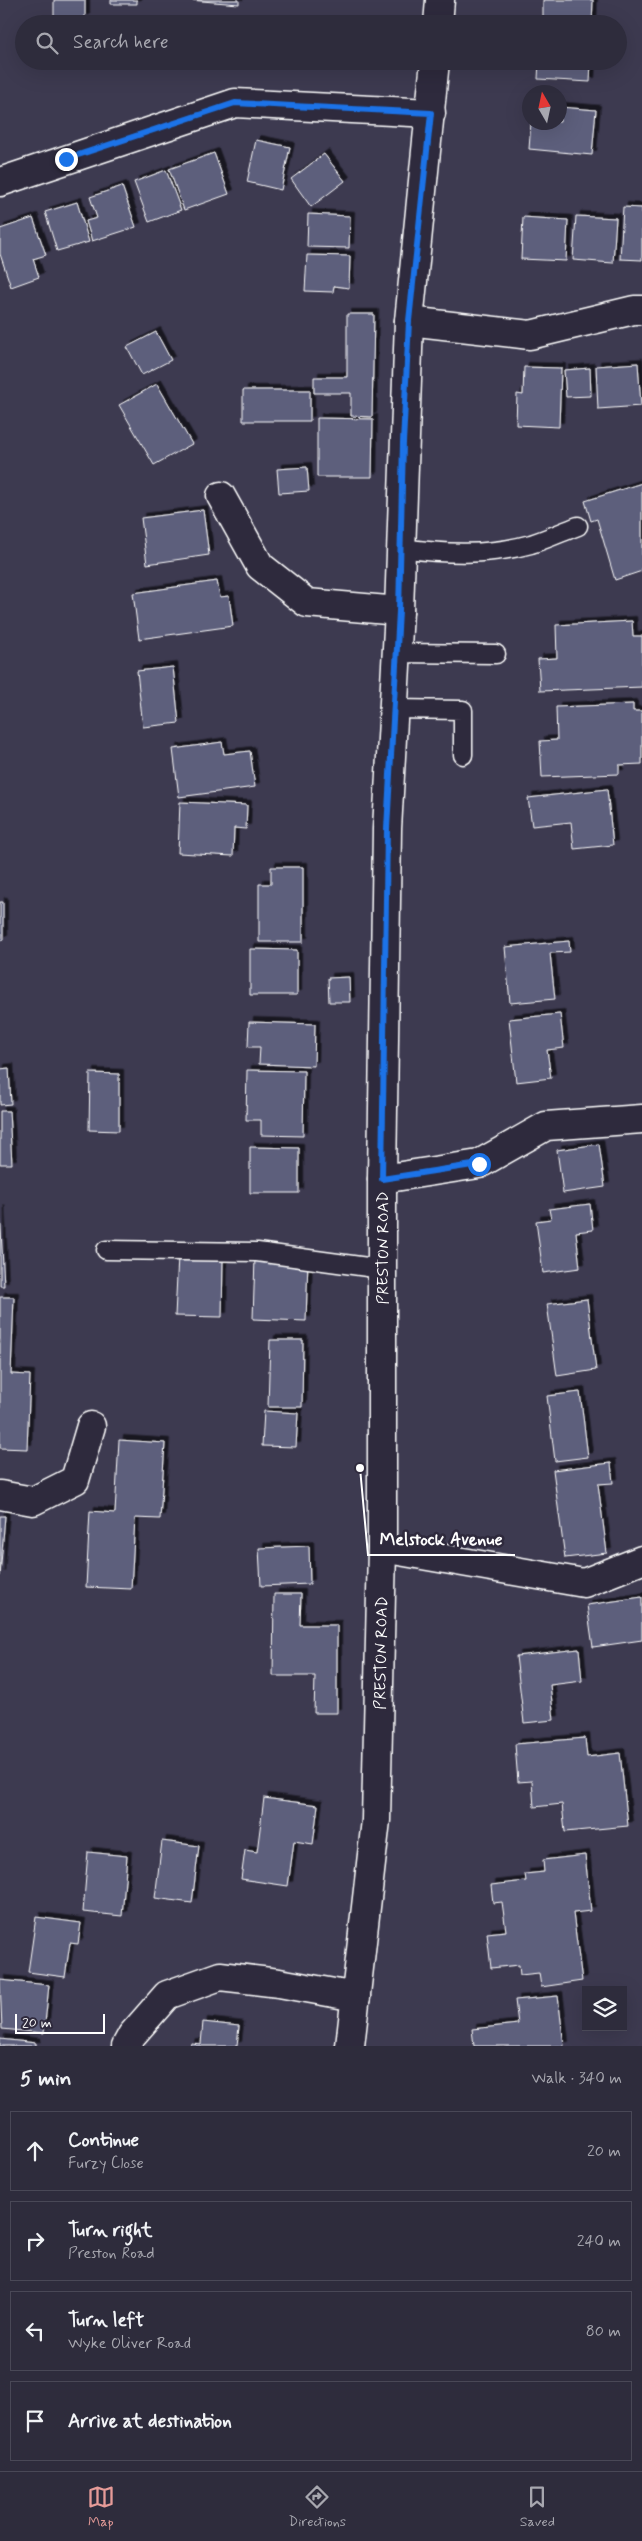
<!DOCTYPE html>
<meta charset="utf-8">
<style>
:root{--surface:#2e2c3c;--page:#3a3847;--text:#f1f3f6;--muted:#a7a7af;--line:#494856;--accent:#e69b98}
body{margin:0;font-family:Mynerve,sans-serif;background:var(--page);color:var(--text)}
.controls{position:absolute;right:15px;bottom:15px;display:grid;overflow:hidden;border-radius:0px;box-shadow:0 5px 20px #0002}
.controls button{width:45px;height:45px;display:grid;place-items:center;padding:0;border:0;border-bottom:1px solid var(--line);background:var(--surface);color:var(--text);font:25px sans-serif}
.compass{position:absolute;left:522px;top:85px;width:45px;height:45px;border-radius:50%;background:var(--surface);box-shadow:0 5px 20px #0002;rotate:351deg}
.scale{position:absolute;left:15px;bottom:12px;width:90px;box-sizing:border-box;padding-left:5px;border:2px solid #fff;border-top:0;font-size:14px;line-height:18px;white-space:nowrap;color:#fff;-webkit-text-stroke:4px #2f2a3d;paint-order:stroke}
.stop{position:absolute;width:15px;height:15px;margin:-11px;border:4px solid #1a73e8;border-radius:50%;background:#fff}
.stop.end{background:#1a73e8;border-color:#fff;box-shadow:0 1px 5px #0008}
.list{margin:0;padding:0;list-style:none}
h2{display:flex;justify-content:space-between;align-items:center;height:65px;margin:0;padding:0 20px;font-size:21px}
h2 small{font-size:16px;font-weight:400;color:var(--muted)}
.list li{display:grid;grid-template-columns:32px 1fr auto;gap:15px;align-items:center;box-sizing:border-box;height:80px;margin:0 10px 10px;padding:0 10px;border:1px solid var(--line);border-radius:0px}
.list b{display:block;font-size:19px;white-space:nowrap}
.list p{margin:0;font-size:16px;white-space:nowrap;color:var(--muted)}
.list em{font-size:16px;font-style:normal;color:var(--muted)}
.icon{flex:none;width:28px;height:28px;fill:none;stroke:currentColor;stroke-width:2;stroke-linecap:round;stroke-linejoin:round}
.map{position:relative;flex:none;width:642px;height:2046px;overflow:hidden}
.search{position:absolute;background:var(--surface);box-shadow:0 5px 20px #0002;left:15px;right:15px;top:15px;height:55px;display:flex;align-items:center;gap:12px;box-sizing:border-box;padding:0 18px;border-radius:28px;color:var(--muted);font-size:19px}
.sheet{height:425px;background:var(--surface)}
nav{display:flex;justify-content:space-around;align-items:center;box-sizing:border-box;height:70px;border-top:1px solid var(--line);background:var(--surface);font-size:14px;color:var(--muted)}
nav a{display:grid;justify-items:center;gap:2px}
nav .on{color:var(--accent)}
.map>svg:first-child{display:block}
.building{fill:#5d5e7c;stroke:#fff;filter:url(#shadow)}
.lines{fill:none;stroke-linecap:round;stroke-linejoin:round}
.lane-casing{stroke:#fff;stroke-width:21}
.street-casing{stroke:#fff;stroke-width:31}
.secondary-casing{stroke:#fff;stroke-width:31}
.lane{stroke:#2f2a3d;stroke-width:18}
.street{stroke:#2f2a3d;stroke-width:28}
.secondary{stroke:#2f2a3d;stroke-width:28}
.route{stroke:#1a73e8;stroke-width:6}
.labels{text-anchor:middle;stroke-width:5;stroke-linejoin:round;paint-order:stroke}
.street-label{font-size:16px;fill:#fff;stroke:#2f2a3d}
.leader{fill:none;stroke:#fff;stroke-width:2}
.callout-dot{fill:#fff;stroke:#2f2a3d;stroke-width:2}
.callout-label{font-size:18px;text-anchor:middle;font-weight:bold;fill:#fff;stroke:#2f2a3d;stroke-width:5;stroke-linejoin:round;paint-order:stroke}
</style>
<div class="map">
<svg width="642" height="2046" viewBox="0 0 642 2046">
<defs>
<filter id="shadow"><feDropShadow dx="4.5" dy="-4.5" stdDeviation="0" flood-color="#0009"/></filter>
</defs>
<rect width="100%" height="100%" fill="#3d3a50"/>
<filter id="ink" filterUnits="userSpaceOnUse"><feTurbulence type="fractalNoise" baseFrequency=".02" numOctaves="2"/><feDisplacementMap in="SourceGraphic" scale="10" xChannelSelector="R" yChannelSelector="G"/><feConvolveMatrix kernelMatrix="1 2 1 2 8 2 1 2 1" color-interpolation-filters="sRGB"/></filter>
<g filter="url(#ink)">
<path class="building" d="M54,0H85V19H54Z
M111,0H137V4H111Z
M189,0H239V4Z
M543,0H593L592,24H543Z
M539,61H591L590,82L538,79Z
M560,107L596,110L592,155L529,149L531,122H560Z
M256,140L290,147L281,190L247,182Z
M214,153L229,194L184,210L169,169Z
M324,154L345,181L311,207L291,179Z
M166,170L181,210L149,222L134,182Z
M122,186L136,227L92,241L86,221L97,218L90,197Z
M77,202L89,242L57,251L45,212Z
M623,207L642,208V260L620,259Z
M308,214L350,216L349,248L307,247Z
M576,216L616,218L613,263L573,260Z
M523,217L568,220L566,261L521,259Z
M33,218L46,255L33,259L39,277L11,287L0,254V229Z
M307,255L350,256L349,288L334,286L333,292L305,291Z
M347,314H374L372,417L351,416V393H314V377H347Z
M156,332L171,360L142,375L127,347Z
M638,363L641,406L598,409L596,366Z
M524,367L561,368L559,427L516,425L517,394L523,395Z
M590,368L591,396L566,397L564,370Z
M157,384L192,444L154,465L119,405Z
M243,390H310V421H243Z
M317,418L373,419L372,477H317Z
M307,467L309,491L279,493L277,469Z
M642,483V571L615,580L597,519L591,521L585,501Z
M203,510L209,555L147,564L141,518Z
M217,581L220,597L229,596L233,626L139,639L133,593Z
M632,621L633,636H642V687L540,691L538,659L557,658L556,625Z
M173,667L179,723L143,727L137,671Z
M633,704V711H642V764L619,765V774L542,777L540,741L557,740L556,707Z
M222,742L224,754L250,751L255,787L179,797L173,749Z
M607,789L613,845L574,849L571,822L532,826L528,798Z
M180,802L247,805L246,829L234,828L233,856L178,853Z
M271,867H303V942H259V884H271Z
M0,902H3V940H0Z
M569,941L570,952L550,953L555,999L510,1003L505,947Z
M250,949L297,950V995H250Z
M349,977L350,1002H329L328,978Z
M560,1014L564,1048L547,1050L551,1078L516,1082L509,1019Z
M249,1022L315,1024L314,1066L259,1064L260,1047H248Z
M9,1068L11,1104L0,1105V1069Z
M247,1070L304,1071L303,1136L261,1135V1120H246Z
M90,1073L119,1074V1131L89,1130Z
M0,1111H9L12,1164H0Z
M599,1144L605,1187L563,1193L557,1150Z
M250,1147L299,1148V1193H250Z
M590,1204L593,1230L576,1232L580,1268L543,1273L536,1221L551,1219L549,1209Z
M0,1209L4,1286H0Z
M178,1256L223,1258L222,1317L175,1316Z
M255,1258L308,1260L306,1321L253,1319Z
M0,1297H14L11,1374L30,1375L27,1449L0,1448Z
M587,1299L596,1370L557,1376L547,1304Z
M270,1340H303L302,1407H268Z
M580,1392L588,1457L555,1461L547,1396Z
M264,1411L298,1413L296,1447L262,1446Z
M119,1440L165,1443L160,1519L135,1518L131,1589L86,1587L90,1511L115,1513Z
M611,1463L613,1483L598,1484L607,1553L565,1558L553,1470Z
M0,1516H5L0,1576Z
M309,1546L310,1584L261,1586L259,1548Z
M274,1594H301L300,1625H337V1713H314L315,1676H273Z
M642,1597V1640L593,1647L587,1605Z
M579,1649L582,1681L550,1685L554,1720L524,1723L516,1656Z
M585,1738L587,1757L620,1753L628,1826L565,1832L562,1804L534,1807L532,1781L518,1782L515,1744Z
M264,1798L318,1805L313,1844L294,1841L288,1886L241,1879L245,1850L257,1852Z
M162,1841L199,1846L192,1903L155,1898Z
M88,1852L127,1856L122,1916L83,1912Z
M585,1855L591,1911L573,1913L582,1981L541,1987L539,1973L520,1975L519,1965L491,1968L487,1933L506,1931L502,1902L493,1903L491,1885L526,1881L525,1874L544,1872L543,1860Z
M36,1917L81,1923L78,1944L70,1943L65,1977L28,1972Z
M0,1980L49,1985L44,2033L2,2029Z
M558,1996L564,2046H474L472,2029L518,2024L515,2000Z
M203,2022L239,2026L237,2046H190L191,2043L201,2044Z
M0,2039L36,2043V2046H0Z"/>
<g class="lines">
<defs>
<path id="lane" d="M401,548C445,554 488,556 531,544C547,539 562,532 578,526
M397,653L496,654
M394,709L463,710V755
M106,1250L257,1252L382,1269"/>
<path id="street" d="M0,182L235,103L431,113
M409,321L530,335L634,310H642
M221,496L260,566L307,603L399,611
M382,1179L479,1164L546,1126L642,1119
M0,1495L33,1501L75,1480L91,1426
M382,1548L584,1583L642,1560
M126,2046L132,2035L167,1995L220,1976L279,1983L356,1997"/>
<path id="secondary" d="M438,24L440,0
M350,2046L376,1820L382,1548V1179L387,829L399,611L409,321L435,61"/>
</defs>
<use href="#lane" class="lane-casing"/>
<use href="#street" class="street-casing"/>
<use href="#secondary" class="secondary-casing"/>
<use href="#lane" class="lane"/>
<use href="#street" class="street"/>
<use href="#secondary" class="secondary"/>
</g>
</g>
<g class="lines" filter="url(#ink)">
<path class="route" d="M66,159L235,103L431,113L409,321L403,443L399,611L387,829L382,1179L479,1164"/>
</g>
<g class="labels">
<g class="street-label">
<text transform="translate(382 1248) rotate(-90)" y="6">PRESTON ROAD</text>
<text transform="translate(380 1653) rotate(-89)" y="6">PRESTON ROAD</text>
</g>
</g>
<path class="leader" d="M360 1468L368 1555H515"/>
<circle class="callout-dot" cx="360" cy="1468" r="5"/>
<g class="callout-label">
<text x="441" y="1545">Melstock Avenue</text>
</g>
</svg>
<div class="controls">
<button><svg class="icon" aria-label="layers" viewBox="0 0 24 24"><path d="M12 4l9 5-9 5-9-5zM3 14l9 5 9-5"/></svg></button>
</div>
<svg class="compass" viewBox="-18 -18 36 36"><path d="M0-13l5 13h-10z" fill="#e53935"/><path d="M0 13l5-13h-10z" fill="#a7a7af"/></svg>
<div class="scale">20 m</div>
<div class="stop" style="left:479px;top:1164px"></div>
<div class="stop end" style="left:66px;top:159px"></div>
<div class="search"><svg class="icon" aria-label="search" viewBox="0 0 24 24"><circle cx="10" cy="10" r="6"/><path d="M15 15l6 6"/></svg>Search here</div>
</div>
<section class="sheet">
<h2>5 min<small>Walk · 340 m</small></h2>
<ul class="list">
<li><svg class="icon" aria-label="ahead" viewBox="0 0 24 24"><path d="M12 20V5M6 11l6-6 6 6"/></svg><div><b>Continue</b><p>Furzy Close</p></div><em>20 m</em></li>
<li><svg class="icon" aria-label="right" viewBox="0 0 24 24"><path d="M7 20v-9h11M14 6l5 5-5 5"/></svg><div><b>Turn right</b><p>Preston Road</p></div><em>240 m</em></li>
<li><svg class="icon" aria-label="left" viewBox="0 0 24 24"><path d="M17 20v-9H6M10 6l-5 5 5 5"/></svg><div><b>Turn left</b><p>Wyke Oliver Road</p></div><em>80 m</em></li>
<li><svg class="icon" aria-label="arrive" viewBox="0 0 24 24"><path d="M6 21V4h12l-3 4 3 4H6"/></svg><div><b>Arrive at destination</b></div></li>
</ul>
</section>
<nav>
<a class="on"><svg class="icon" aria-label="map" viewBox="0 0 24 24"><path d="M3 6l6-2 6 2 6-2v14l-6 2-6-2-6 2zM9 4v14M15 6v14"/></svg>Map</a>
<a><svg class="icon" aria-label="directions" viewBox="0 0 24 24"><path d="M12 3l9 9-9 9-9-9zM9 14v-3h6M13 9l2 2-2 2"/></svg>Directions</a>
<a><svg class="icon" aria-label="saved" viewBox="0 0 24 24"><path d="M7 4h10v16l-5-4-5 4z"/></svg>Saved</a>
</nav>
